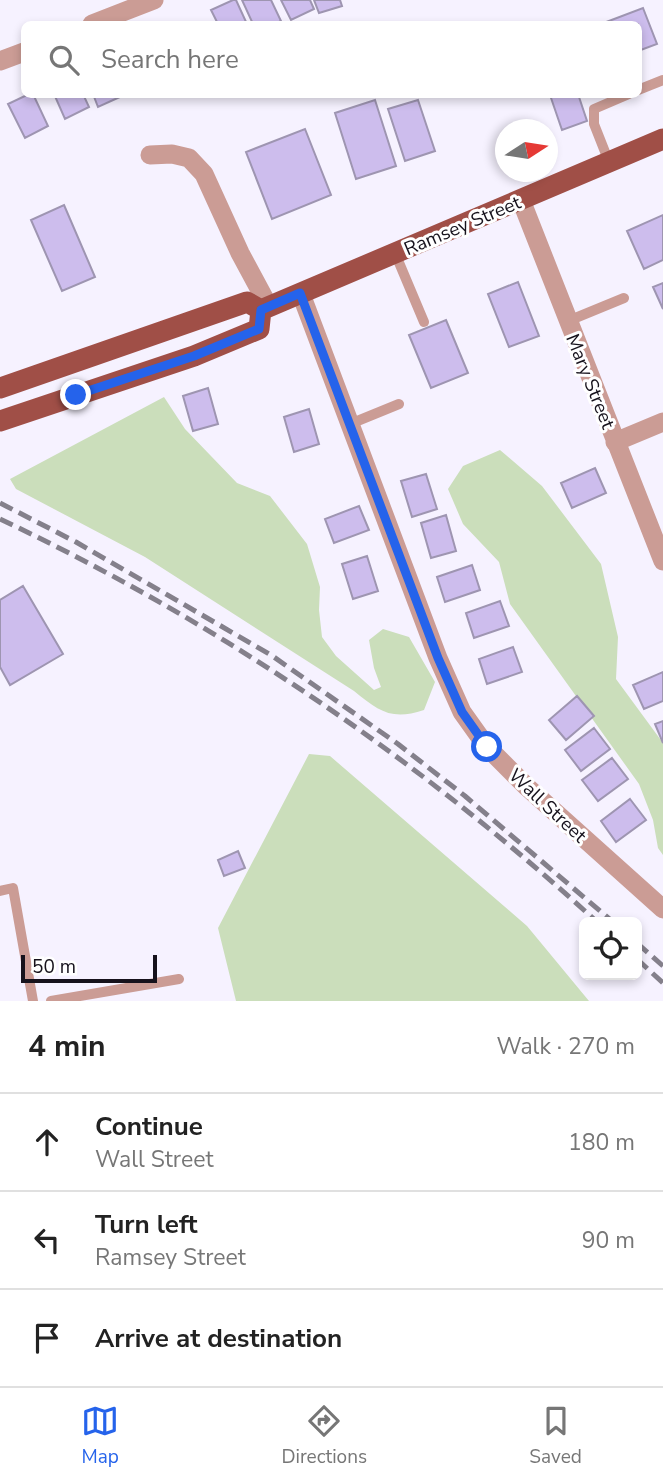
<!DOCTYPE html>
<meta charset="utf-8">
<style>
:root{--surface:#fff;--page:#f2f2f2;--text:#222;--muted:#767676;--line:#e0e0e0;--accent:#2563eb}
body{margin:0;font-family:"Nunito Sans",sans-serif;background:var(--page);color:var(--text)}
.controls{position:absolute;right:21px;bottom:21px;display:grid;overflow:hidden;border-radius:10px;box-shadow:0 4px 10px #0003}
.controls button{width:63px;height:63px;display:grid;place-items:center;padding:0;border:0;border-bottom:2px solid var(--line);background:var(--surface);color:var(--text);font:35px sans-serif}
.compass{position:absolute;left:495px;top:119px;width:63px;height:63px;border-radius:50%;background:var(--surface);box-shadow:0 4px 10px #0003;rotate:78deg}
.scale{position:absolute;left:21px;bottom:18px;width:136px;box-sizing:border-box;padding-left:7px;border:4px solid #16121c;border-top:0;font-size:19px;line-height:24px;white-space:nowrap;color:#16121c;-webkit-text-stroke:5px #fff;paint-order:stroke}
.stop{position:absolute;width:21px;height:21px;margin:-16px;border:5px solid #2563eb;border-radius:50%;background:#fff}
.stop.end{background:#2563eb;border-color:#fff;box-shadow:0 2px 7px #0008}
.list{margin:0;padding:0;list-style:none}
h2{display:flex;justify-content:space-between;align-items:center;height:91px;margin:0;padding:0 28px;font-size:30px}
h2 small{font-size:23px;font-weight:400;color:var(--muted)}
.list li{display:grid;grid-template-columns:46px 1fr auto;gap:21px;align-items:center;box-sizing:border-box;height:98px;padding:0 28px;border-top:2px solid var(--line)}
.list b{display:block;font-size:26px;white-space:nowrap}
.list p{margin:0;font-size:23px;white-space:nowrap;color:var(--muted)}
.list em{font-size:23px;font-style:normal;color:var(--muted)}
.icon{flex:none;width:38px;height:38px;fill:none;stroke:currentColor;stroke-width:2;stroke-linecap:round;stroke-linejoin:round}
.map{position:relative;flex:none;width:663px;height:1001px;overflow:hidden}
.search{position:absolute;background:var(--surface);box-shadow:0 4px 10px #0003;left:21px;right:21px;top:21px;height:77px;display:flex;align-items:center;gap:18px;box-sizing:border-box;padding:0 24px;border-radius:10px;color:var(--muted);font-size:26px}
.sheet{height:385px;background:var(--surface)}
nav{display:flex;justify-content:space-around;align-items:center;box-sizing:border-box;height:98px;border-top:2px solid var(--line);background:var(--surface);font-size:19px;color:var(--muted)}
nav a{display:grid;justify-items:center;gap:4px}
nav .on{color:var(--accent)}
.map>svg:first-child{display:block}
.green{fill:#cbdebb}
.building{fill:#cdbded;stroke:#9e95b1;stroke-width:2}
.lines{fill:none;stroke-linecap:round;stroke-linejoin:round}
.service{stroke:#cb9c95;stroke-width:10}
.minor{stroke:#cb9c95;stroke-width:19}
.primary{stroke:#a04f47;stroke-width:21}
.rail{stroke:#84808b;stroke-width:5;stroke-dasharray:14 7;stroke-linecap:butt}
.route{stroke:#2563eb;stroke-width:9}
.labels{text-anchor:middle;stroke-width:6;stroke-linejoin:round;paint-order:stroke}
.street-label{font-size:19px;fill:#16121c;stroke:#fff}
</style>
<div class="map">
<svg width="663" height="1001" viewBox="0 0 663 1001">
<rect width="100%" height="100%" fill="#f6f2ff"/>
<path class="green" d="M164,397L185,429L237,483L270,496L307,544L320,587L319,610L322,637L336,656L374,690L381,687L374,668L369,640L383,629L409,637L435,682L424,710C391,721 379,711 354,691L145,557L16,489L10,479Z
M500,450L542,486L601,564L618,637L616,679L663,743V855L658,848L653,820L639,784L510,604L499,562L463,524L448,489L463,466Z
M309,754L330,756L527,926L589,1001H236L218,928Z"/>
<path class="building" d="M233,0H236L247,24H218L211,10Z
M242,0H271L281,21L275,24H253Z
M281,0H310L314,9L291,20Z
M314,0H340L342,6L319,13Z
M643,8L657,44L638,51V24H601Z
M29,94H33L48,126L25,138L8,104Z
M54,94H83L89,107L65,119Z
M93,94H122V96L98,107Z
M578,94L587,121L562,130L550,95Z
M375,100L396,166L356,179L335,113Z
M418,100L435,151L405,161L388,109Z
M305,129L331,195L272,219L246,152Z
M64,205L95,277L62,291L31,220Z
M663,215V260L644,269L627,231Z
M518,282L539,336L509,347L488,294Z
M663,283V309L653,287Z
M446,320L468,373L431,388L409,335Z
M208,388L218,424L193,431L183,396Z
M309,409L319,444L294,452L284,417Z
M595,468L606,493L572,508L561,483Z
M426,474L437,509L412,517L401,481Z
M359,506L369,530L334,543L325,519Z
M446,515L456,551L431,558L421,523Z
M367,556L378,591L353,599L342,564Z
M472,565L480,590L445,602L437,577Z
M23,586L63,654L10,685L0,667V600Z
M500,601L509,626L474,638L466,613Z
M513,647L522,672L487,684L479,659Z
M663,672V701L644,709L633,685Z
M577,696L594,716L566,740L549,720Z
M663,721V743L655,724Z
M594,728L610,749L581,771L565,750Z
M612,758L628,779L598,801L582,780Z
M630,799L646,820L616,842L601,821Z
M238,851L245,868L224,876L218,860Z"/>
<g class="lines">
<path class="service" d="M638,90L663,80
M609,162L594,124V109L629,94
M395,253L424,322
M568,321L624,298
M350,424L399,404
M0,891L13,888L33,1001
M51,1001L179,979"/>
<path class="minor" d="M92,24L154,0
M0,61L24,52
M150,155L172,154L189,158L204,174L240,253L269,307
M521,200L663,561
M301,294L438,658L462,712L487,747L527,787L663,909
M615,442L663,422"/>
<path class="primary" d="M0,388L247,302L261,310L663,139
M0,421L194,356L259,329L261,310"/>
<path class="rail" d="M0,503L76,542L271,655L398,744L465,796L613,922
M0,519C218,622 419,759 597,922
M637,943L663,966
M637,959L663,983"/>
</g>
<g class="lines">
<path class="route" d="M76,395L194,356L259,329L261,310L300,293L438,658L462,712L487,747"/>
</g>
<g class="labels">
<g class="street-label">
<text transform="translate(462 225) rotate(-23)" y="7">Ramsey Street</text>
<text transform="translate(591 381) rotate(68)" y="7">Mary Street</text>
<text transform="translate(548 805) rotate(43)" y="7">Wall Street</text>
</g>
</g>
</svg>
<div class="controls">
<button><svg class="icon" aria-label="locate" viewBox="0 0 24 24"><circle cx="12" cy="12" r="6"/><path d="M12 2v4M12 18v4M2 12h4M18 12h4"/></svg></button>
</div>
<svg class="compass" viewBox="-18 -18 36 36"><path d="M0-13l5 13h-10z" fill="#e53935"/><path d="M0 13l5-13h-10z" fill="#767676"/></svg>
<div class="scale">50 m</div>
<div class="stop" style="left:487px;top:747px"></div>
<div class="stop end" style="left:76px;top:395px"></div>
<div class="search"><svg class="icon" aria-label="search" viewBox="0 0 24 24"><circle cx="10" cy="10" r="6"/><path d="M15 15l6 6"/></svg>Search here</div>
</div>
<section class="sheet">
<h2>4 min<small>Walk · 270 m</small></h2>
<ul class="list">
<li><svg class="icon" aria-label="ahead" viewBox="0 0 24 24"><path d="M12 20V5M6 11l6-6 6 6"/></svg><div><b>Continue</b><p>Wall Street</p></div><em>180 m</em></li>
<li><svg class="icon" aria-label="left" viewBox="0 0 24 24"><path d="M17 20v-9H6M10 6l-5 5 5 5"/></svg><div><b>Turn left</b><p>Ramsey Street</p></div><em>90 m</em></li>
<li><svg class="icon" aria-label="arrive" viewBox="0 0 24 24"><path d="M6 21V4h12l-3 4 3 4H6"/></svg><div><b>Arrive at destination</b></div></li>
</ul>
</section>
<nav>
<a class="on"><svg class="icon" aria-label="map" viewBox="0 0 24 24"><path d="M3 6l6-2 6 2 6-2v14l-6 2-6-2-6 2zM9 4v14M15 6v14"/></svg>Map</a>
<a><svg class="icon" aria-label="directions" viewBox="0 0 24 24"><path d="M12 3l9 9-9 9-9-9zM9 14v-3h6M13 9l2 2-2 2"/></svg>Directions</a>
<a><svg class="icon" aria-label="saved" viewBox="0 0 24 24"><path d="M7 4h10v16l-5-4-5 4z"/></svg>Saved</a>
</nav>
